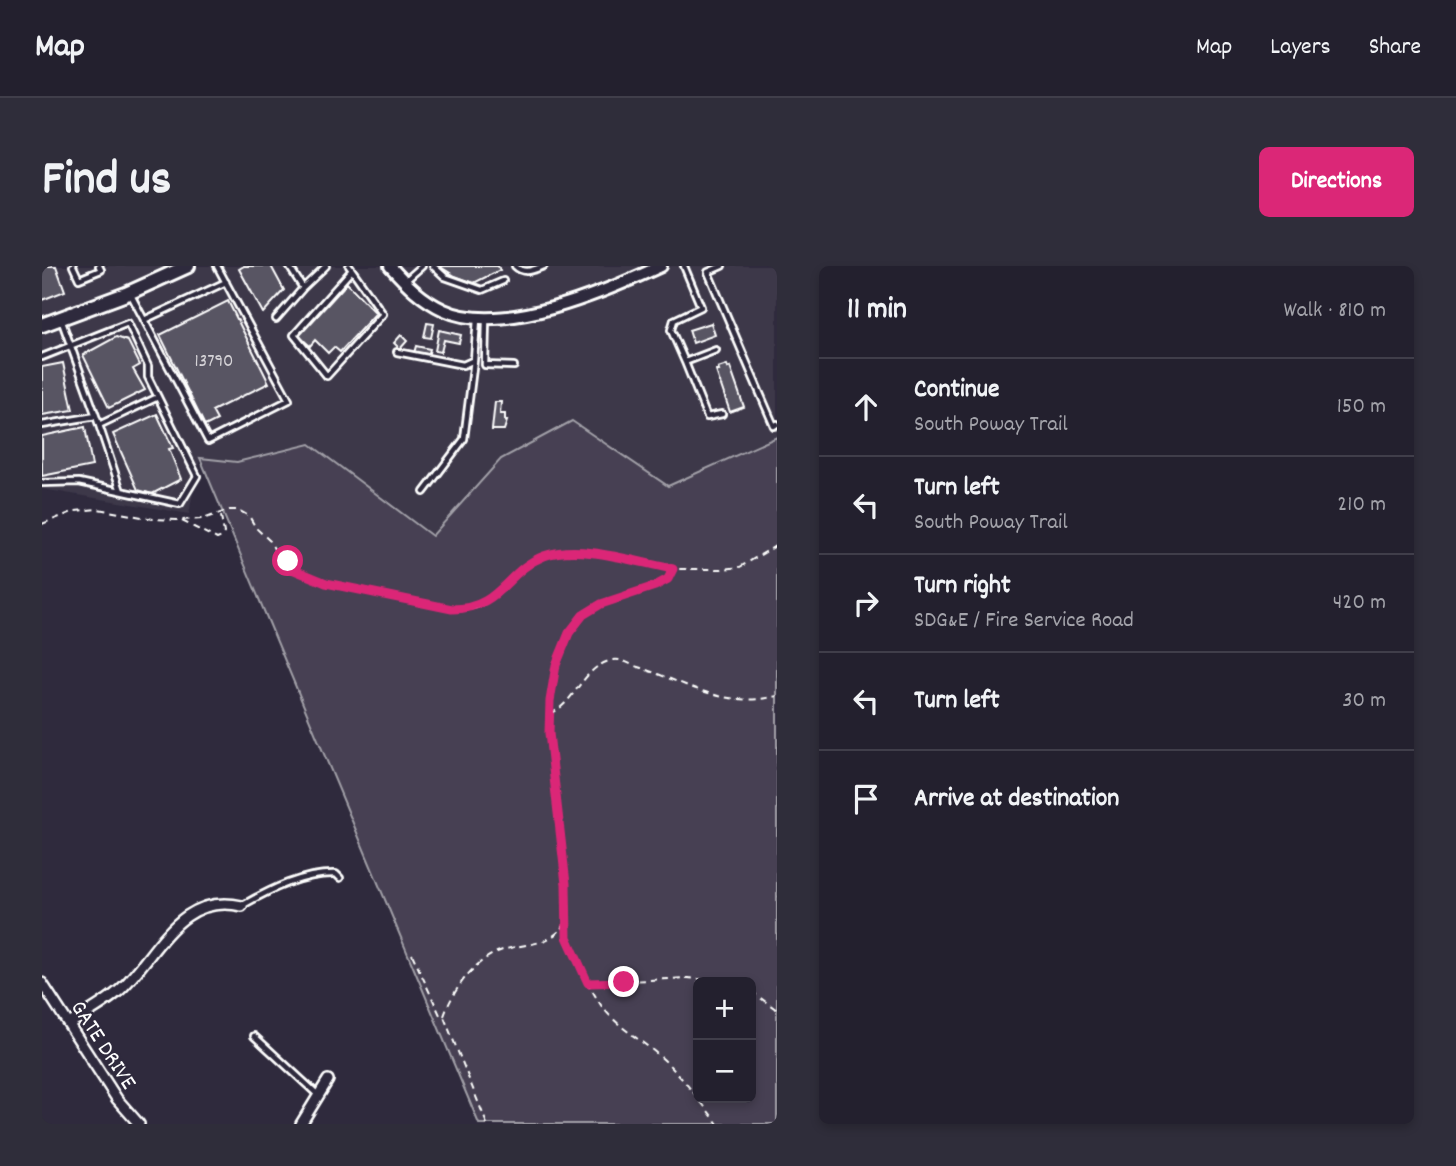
<!DOCTYPE html>
<meta charset="utf-8">
<style>
:root{--surface:#23202e;--page:#2f2d3a;--text:#f1f3f6;--muted:#a3a3aa;--line:#403e4a;--accent:#db2777}
body{margin:0;font-family:Dekko,sans-serif;background:var(--page);color:var(--text)}
.controls{position:absolute;right:21px;bottom:21px;display:grid;overflow:hidden;border-radius:10px;box-shadow:0 4px 10px #0003}
.controls button{width:63px;height:63px;display:grid;place-items:center;padding:0;border:0;border-bottom:2px solid var(--line);background:var(--surface);color:var(--text);font:35px sans-serif}
.stop{position:absolute;width:21px;height:21px;margin:-16px;border:5px solid #db2777;border-radius:50%;background:#fff}
.stop.end{background:#db2777;border-color:#fff;box-shadow:0 2px 7px #0008}
.list{margin:0;padding:0;list-style:none}
h2{display:flex;justify-content:space-between;align-items:center;height:91px;margin:0;padding:0 28px;font-size:30px}
h2 small{font-size:23px;font-weight:400;color:var(--muted)}
.list li{display:grid;grid-template-columns:46px 1fr auto;gap:21px;align-items:center;box-sizing:border-box;height:98px;padding:0 28px;border-top:2px solid var(--line)}
.list b{display:block;font-size:26px;white-space:nowrap}
.list p{margin:0;font-size:23px;white-space:nowrap;color:var(--muted)}
.list em{font-size:23px;font-style:normal;color:var(--muted)}
.icon{flex:none;width:38px;height:38px;fill:none;stroke:currentColor;stroke-width:2;stroke-linecap:round;stroke-linejoin:round}
.map{position:relative;flex:none;width:735px;height:858px;overflow:hidden;border-radius:10px}
header{display:flex;align-items:center;gap:42px;box-sizing:border-box;height:98px;padding:0 35px;background:var(--surface);border-bottom:2px solid var(--line)}
header strong{font-size:33px}
nav{display:flex;gap:38px;margin-inline-start:auto;font-size:24px}
.intro{display:flex;align-items:center;justify-content:space-between;box-sizing:border-box;height:168px;padding:0 42px}
h1{margin:0;font-size:49px}
.button{padding:18px 32px;border-radius:10px;background:var(--accent);color:#fff;font-size:24px;font-weight:700}
main{display:flex;gap:42px;padding:0 42px}
aside{flex:1;background:var(--surface);border-radius:10px;box-shadow:0 4px 10px #0003}
.map>svg:first-child{display:block}
.built{fill:#3c3749}
.green{fill:#464152;stroke:#a2a0a8;stroke-width:2;fill-rule:evenodd}
.building{fill:#595564;stroke:#fff;stroke-width:2}
.lines{fill:none;stroke-linecap:round;stroke-linejoin:round}
.service-casing{stroke:#fff;stroke-width:10}
.minor-casing{stroke:#fff;stroke-width:14}
.tertiary-casing{stroke:#fff;stroke-width:16}
.secondary-casing{stroke:#fff;stroke-width:18}
.path{stroke:#fff;stroke-width:2;stroke-dasharray:7 5;stroke-linecap:butt}
.service{stroke:#2f2a3d;stroke-width:4.5}
.minor{stroke:#2f2a3d;stroke-width:9}
.tertiary{stroke:#2f2a3d;stroke-width:10}
.secondary{stroke:#2f2a3d;stroke-width:12}
.route{stroke:#db2777;stroke-width:9}
.labels{text-anchor:middle;stroke-width:5;stroke-linejoin:round;paint-order:stroke}
.number-label{font-size:19px;fill:#d6d4d8}
.street-label{font-size:23px;fill:#fff;stroke:#2f2a3d}
</style>
<header>
<strong>Map</strong>
<nav><a>Map</a><a>Layers</a><a>Share</a></nav>
</header>
<div class="intro"><h1>Find us</h1><a class="button">Directions</a></div>
<main>
<div class="map">
<svg width="735" height="858" viewBox="0 0 735 858">
<rect width="100%" height="100%" fill="#2f2a3d"/>
<filter id="ink" filterUnits="userSpaceOnUse"><feTurbulence type="fractalNoise" baseFrequency=".0143" numOctaves="2"/><feDisplacementMap in="SourceGraphic" scale="14" xChannelSelector="R" yChannelSelector="G"/><feConvolveMatrix kernelMatrix="1 2 1 2 8 2 1 2 1" color-interpolation-filters="sRGB"/></filter>
<g filter="url(#ink)">
<path class="built" d="M0,0H735V171L626,220L530,155L459,193L390,270L268,178L195,196L158,192L147,248L0,223Z"/>
<path class="green" d="M530,155L626,220L735,171V858H437L158,192L195,196L268,178L390,270L459,193ZM656,716H709V832H656Z"/>
<path class="building" d="M0,0H14L23,25L0,34Z
M202,0H229L242,24L221,47L197,3Z
M397,0H456L458,4L432,17L413,10Z
M305,17L334,47L298,86L292,81L286,87L273,74L268,80L257,70Z
M186,35L227,117L170,145L175,154L163,160L118,69Z
M385,57L392,58L389,72L382,71Z
M669,57L673,69L651,77L647,64Z
M397,64L419,69L417,77L402,74L399,86L393,85Z
M359,69L365,75L358,83L352,77Z
M74,71L86,75L98,99L91,103L103,124L67,142L41,89Z
M374,80L388,83L386,90L372,87Z
M21,97L31,144L0,149V101Z
M685,99L686,102L688,101L702,141L688,146L674,105H677L676,102Z
M453,136H459L458,148H463V155H465L462,164H450Z
M115,148L131,182L127,183L139,213L110,228L96,224L71,168Z
M43,161L50,200L0,210V170Z"/>
<g class="lines">
<defs>
<path id="service" d="M31,0L37,13L59,4L57,0
M307,0L310,4L341,48L285,110L252,69L310,4
M391,0L403,11L440,24L461,15
M473,0C482,9 491,4 502,0
M642,0L659,41L632,54L629,64L643,96L674,84
M680,0L666,6L732,160L735,158
M363,15L380,0
M261,22L284,0
M89,29L166,175L247,134L175,0
M234,53L261,22L247,0
M102,54L184,16
M444,54L443,99L472,100
M355,86L421,99L432,94L435,53
M0,91L86,57L106,100V111L155,210L138,238L37,216L0,217
M643,96L665,151L680,148
M54,150L79,225
M0,159L54,150L19,53
M57,159L116,131
M382,226L422,173L432,94
M201,639C229,623 261,607 294,608L298,612
M212,770L276,829"/>
<path id="minor" d="M0,717L75,833L97,858
M27,758C46,746 66,736 81,721C117,685 139,626 200,640
M259,858L286,814"/>
<path id="tertiary" d="M348,0C364,18 380,34 402,44C460,71 565,25 619,0"/>
<path id="secondary" d="M0,59L84,28L146,0"/>
</defs>
<use href="#service" class="service-casing"/>
<use href="#minor" class="minor-casing"/>
<use href="#tertiary" class="tertiary-casing"/>
<use href="#secondary" class="secondary-casing"/>
<path class="path" d="M140,255L175,273L180,271L182,267L179,250
M0,258L33,245L56,243L111,253L139,254L161,253L187,244H196L207,250L214,262L228,275L234,287L245,295L250,303L262,309L306,322L356,331L410,343H428L441,338L487,298L498,291L512,287L539,285L630,303H680L698,301L735,279
M630,304C618,334 550,323 526,368C499,421 509,478 516,534C519,560 521,587 524,613C526,632 521,653 525,671C528,683 553,732 561,742C578,763 601,775 621,793C641,812 659,836 676,858
M508,448C534,437 540,400 571,394C579,392 589,399 596,401C646,417 681,443 735,430
M370,688L398,749L402,751L445,858
M548,717L646,712L686,716
M709,725L735,744
M402,750C411,723 435,690 464,683C487,677 506,680 523,659"/>
<use href="#service" class="service"/>
<use href="#minor" class="minor"/>
<use href="#tertiary" class="tertiary"/>
<use href="#secondary" class="secondary"/>
</g>
</g>
<g class="lines" filter="url(#ink)">
<path class="route" d="M246,295L250,303L284,317L410,343C459,343 463,305 502,290C538,277 593,296 631,303L626,313L613,320L559,338L541,349L527,367L514,399L508,435L507,467L524,618L525,671L546,717L582,716"/>
</g>
<g class="labels">
<g class="number-label">
<text x="172" y="100">13790</text>
</g>
<g class="street-label">
<text transform="translate(63 778) rotate(57)" y="8">GATE DRIVE</text>
</g>
</g>
</svg>
<div class="controls">
<button>+</button>
<button>−</button>
</div>
<div class="stop" style="left:246px;top:295px"></div>
<div class="stop end" style="left:582px;top:716px"></div>
</div>
<aside>
<h2>11 min<small>Walk · 810 m</small></h2>
<ul class="list">
<li><svg class="icon" aria-label="ahead" viewBox="0 0 24 24"><path d="M12 20V5M6 11l6-6 6 6"/></svg><div><b>Continue</b><p>South Poway Trail</p></div><em>150 m</em></li>
<li><svg class="icon" aria-label="left" viewBox="0 0 24 24"><path d="M17 20v-9H6M10 6l-5 5 5 5"/></svg><div><b>Turn left</b><p>South Poway Trail</p></div><em>210 m</em></li>
<li><svg class="icon" aria-label="right" viewBox="0 0 24 24"><path d="M7 20v-9h11M14 6l5 5-5 5"/></svg><div><b>Turn right</b><p>SDG&amp;E / Fire Service Road</p></div><em>420 m</em></li>
<li><svg class="icon" aria-label="left" viewBox="0 0 24 24"><path d="M17 20v-9H6M10 6l-5 5 5 5"/></svg><div><b>Turn left</b></div><em>30 m</em></li>
<li><svg class="icon" aria-label="arrive" viewBox="0 0 24 24"><path d="M6 21V4h12l-3 4 3 4H6"/></svg><div><b>Arrive at destination</b></div></li>
</ul>
</aside>
</main>
